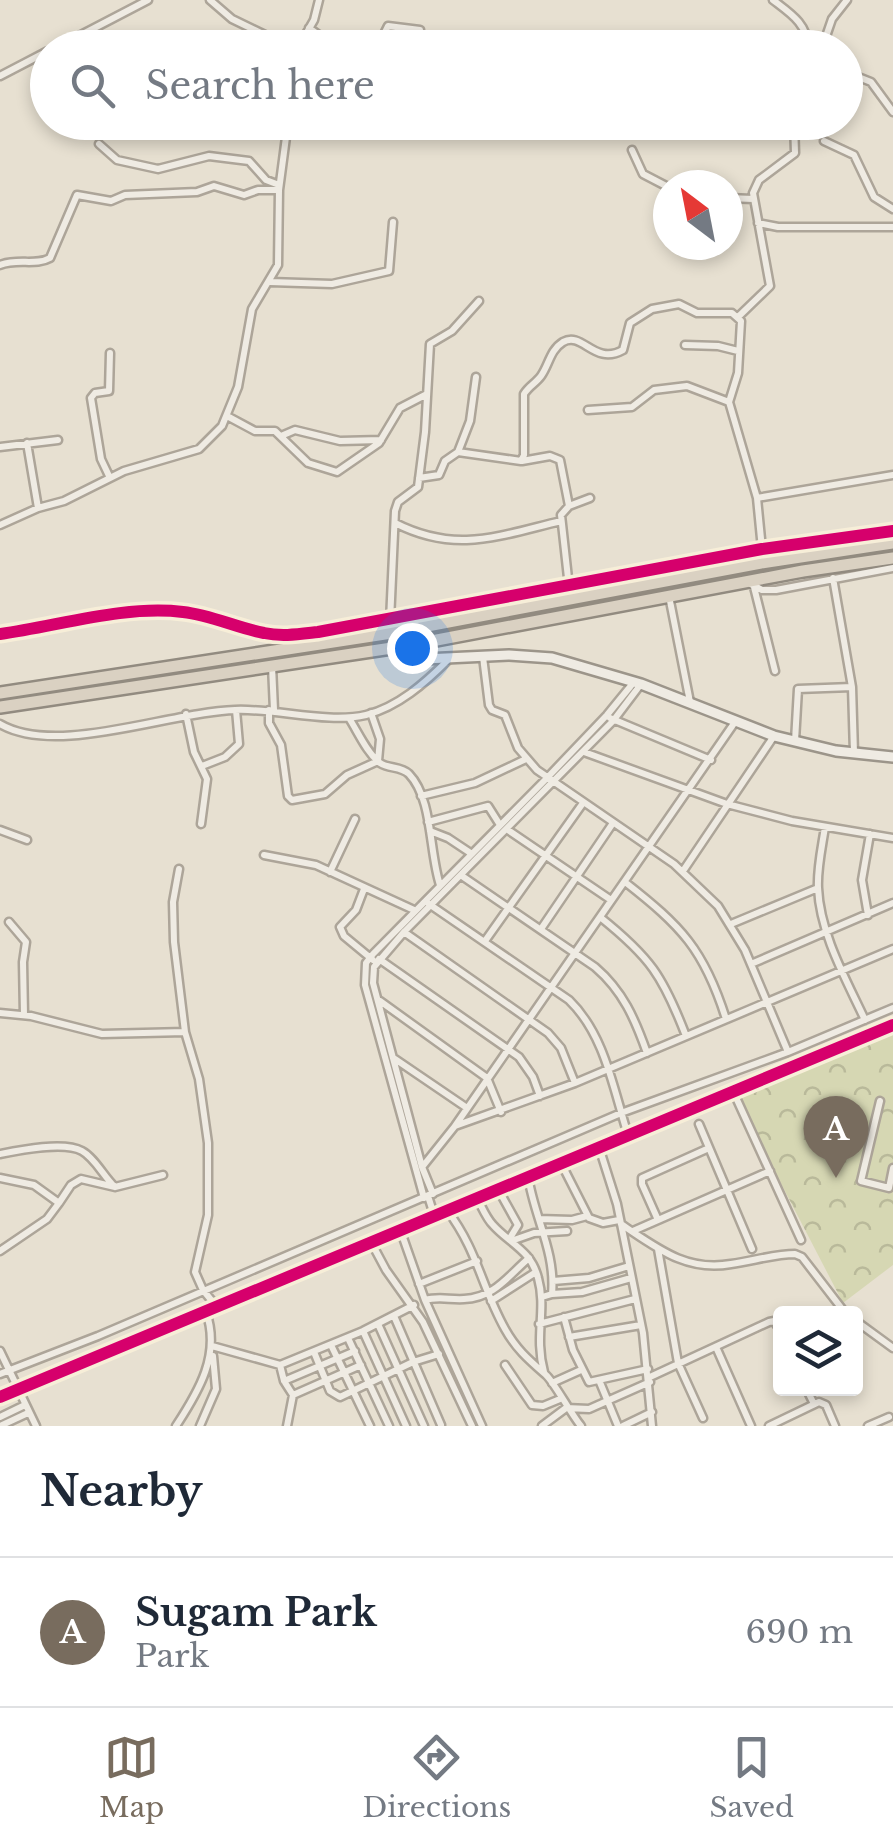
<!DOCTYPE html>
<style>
:root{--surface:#fff;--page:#f2f2f3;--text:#1f2937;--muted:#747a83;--line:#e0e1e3;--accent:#786c5e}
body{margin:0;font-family:"Libre Baskerville",serif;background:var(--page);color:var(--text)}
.controls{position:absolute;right:30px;bottom:30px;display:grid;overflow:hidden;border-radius:10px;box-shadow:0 5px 15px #0003}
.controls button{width:90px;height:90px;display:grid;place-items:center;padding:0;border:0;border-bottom:2px solid var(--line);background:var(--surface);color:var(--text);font:50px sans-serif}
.compass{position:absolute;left:653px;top:170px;width:90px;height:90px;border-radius:50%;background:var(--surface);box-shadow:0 5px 15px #0003;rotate:328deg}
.you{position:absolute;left:412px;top:648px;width:35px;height:35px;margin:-25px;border:8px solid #fff;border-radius:50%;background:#1a73e8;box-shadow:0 0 0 15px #1a73e833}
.badge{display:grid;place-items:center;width:65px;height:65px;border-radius:50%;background:var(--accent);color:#fff;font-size:32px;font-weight:700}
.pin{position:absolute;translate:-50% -82px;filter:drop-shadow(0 2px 5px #0008)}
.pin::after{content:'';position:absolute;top:52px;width:35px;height:30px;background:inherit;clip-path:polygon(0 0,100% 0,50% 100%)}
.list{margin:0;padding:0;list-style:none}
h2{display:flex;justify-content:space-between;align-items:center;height:130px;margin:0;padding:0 40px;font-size:42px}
h2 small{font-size:32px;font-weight:400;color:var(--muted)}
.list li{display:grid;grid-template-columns:65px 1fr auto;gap:30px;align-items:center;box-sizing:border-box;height:150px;padding:0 40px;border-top:2px solid var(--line)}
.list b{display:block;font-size:38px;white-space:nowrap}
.list p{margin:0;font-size:32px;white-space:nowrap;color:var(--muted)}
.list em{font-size:32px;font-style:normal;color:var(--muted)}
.icon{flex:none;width:55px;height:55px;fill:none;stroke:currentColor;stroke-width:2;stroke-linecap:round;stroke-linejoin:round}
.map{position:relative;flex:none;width:893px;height:1426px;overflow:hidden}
.search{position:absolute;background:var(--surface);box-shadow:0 5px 15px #0003;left:30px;right:30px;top:30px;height:110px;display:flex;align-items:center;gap:25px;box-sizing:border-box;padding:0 35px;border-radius:55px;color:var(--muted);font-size:38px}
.sheet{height:280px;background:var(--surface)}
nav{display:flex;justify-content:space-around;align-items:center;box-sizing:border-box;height:140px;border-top:2px solid var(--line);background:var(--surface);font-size:28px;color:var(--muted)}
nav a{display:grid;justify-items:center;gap:5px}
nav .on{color:var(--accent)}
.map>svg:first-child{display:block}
.forest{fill:url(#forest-crowns)}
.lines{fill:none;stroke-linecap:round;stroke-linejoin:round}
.street-casing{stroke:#ada599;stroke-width:11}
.secondary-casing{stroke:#9c958a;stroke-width:14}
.highway-casing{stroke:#928b80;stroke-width:16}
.street{stroke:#efebe3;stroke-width:6}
.secondary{stroke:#efebe3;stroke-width:9}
.highway{stroke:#dad1c2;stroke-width:11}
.cycleway-casing{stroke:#f7eed8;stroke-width:19}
.cycleway{stroke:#d6006c;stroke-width:12}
</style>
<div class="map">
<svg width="893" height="1426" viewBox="0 0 893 1426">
<defs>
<pattern id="forest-crowns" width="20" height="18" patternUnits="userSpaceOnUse" patternTransform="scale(2.5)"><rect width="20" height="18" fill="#d6d7b3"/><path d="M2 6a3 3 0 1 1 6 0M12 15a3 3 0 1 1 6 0" fill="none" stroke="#b9b99a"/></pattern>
</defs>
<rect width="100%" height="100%" fill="#e7e0d1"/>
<path class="forest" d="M893,1025V1265L843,1303L733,1091Z"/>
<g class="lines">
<defs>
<path id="street" d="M210,0L232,19L292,48
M773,0C790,13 808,24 808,48
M309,28L337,48
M56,48L148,0
M298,48L314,20L319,0
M377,48L388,26L420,30
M822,48L832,19L847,0
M846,72L871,82L893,112
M0,76L48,51
M824,141L854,155L874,197L893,209
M99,144L117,160L158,169L209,156L249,161L266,180L279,185
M632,150L643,174L668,187
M728,198L753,199
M758,223L778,227H893
M0,265C17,258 36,266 50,258L77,195L111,201L125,195L197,192L214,186L244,195L258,190H279
M270,282L332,284L389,271L393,222
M738,317L770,286L753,193L759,180L795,153L794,122
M685,345L718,346L738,351
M588,410L632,407L654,390L687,386L729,402
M227,416L255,431H275L308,463L337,472L379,443L400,408L427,394
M281,436L295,430L340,441L381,440
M27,443L38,508
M0,447L58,440
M458,452L470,421L476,377
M522,461L550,456L560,460L569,506
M110,478L101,459L91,398L95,393L109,391L110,353
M419,478L439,475L445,461L458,452L521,461L524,455V394C529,386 536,383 541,376C549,365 550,350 563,342C583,331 594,366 623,350L630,323L652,309L679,304L697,313H732L741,321L738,373L729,402L757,498L762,549
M757,498L893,475
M395,523C456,554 498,536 561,521
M0,525L38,508L64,501L124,471L199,449L222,426L238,387L252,309L278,265L279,190L288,122
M833,578L852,687L854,753
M749,583L762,590H776L893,568
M569,587L561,515L569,506L590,498
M754,587L775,671
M669,596L690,702
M390,621L395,511L398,502L418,487L425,432L430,344L452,331L479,301
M0,634C59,626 123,605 183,612C211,615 237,628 264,633C282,637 300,634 318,632L762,549L893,531
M483,657L489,705L492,710L505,715L518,748L537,770L674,864L718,906L745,950L788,1052
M272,666L274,710
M269,710V723L281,745L288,796L292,800L325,794L347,775L378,761L380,739L371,713
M186,714L194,752L207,779L201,824
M349,718C358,732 367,753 380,763C389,769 401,766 409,774C433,799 429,852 440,885
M610,718L711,760
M0,724C57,757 168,712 235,710C276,708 327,724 366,715C398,707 425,683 448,660
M795,741L798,689L852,687
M584,752L727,804L792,821L893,838
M202,766L225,757L239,744L236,710
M421,796L475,783L526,759
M428,822L488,806L500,825
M825,827C822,847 817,868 818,888C820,934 846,979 865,1020
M0,830L27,840
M508,830L611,900
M430,831L448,838L472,854
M264,855L316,865L414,910
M179,869L173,902L174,942L185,1032L199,1079L208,1143V1215L195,1272L203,1290L216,1306
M683,871L774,736
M330,872L355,819
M462,876L595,967C623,991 635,1019 647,1053
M625,882C681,926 704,949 726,1019
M364,889L356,910L340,927L344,936L373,960
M429,904L569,1000C605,1035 613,1088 628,1135
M868,915L862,880L870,834
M600,917C650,957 663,976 686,1036
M9,922L26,942L23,962L24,1015
M731,924L818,888
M541,929L613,823
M404,932L548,1033L561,1048L575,1083
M485,941L583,803
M379,959L519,1057L533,1077L540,1096
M751,964L893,903
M380,1001L487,1078L501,1112
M0,1013L31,1016L102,1034L185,1032
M395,1059L467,1108
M733,1091L801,1240
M880,1101L861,1181L889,1188L893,1168
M699,1124L752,1249
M455,1126L575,1083L893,949
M599,1147L617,1204L643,1333L652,1426
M0,1154C20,1150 64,1141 82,1151C95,1158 104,1177 115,1187
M561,1163L589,1218L603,1223L619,1220
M423,1166L455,1126L735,722
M528,1176C534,1217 556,1252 552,1294L542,1297
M0,1178L34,1185L59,1203L47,1219L0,1251
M498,1189L518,1225L510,1238
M433,1194L422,1167L373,983L374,967L404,932L613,721L641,684
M428,1196L434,1215
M424,1198L365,985L366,963L373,954L547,778L607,715L634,682
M477,1198C482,1207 486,1218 493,1225C510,1244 531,1250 538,1278C547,1310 534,1335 544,1372
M59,1203L71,1185L81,1179L115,1187L163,1175
M447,1210C478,1251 481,1286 505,1329C516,1349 529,1360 546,1375C554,1382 571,1414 581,1426
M539,1219L572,1220L587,1216
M658,1220L642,1184V1178L709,1148
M621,1224C657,1248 686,1272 731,1264C753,1261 774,1254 795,1254L802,1257L846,1314
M400,1229L425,1300L482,1426
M633,1231L770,1171
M514,1240L534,1233L567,1231
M371,1242L386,1270L423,1322L472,1426
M658,1249L678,1363L703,1418
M553,1281L589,1278L629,1266
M419,1284L477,1261
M552,1294L582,1292L631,1278
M425,1300C439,1296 450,1300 464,1299C494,1298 508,1276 529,1258
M491,1301L536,1272
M394,1316L441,1425
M564,1317L573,1350L589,1382L648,1369
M856,1321L893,1348
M378,1324L424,1426
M539,1324L635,1299
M363,1331L406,1426
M569,1337L641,1325
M348,1338L389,1426
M331,1345L370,1426
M212,1346L280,1365L363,1331L414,1305
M716,1347L751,1426
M0,1351L36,1426
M314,1352L330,1391L340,1397L413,1362L439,1354
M280,1365L284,1381L293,1395L361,1365
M505,1365L532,1405L543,1406L560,1399
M0,1374L98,1336L621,1113L788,1052L893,1008
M650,1377L769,1322L774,1321L780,1330
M599,1380L618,1426
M284,1381L355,1351
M552,1383L581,1370
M806,1388L814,1404
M0,1417L25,1405
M0,1426L28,1413
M176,1426C199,1391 221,1354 206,1312
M200,1426L216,1389L213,1356
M287,1426L293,1395
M542,1426L566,1408L589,1409L650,1382
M623,1426L652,1412
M769,1426L819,1402L826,1405L835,1426
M868,1426L889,1417"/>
<path id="secondary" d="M405,646L425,659L509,655L552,658L641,684L774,736L836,751L893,757
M0,1397L893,1025"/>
<path id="highway" d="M0,693L385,634L761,563L893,543
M0,707L405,646L803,571L893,558"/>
</defs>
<use href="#street" class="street-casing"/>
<use href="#secondary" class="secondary-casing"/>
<use href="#highway" class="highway-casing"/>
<use href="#street" class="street"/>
<use href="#secondary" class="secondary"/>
<use href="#highway" class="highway"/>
<defs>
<path id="cycleway" d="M0,634C59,626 123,605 183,612C211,615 237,628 264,633C282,637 300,634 318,632L762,549L893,531
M0,1397L893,1025"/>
</defs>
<use href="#cycleway" class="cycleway-casing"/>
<use href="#cycleway" class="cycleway"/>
</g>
</svg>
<div class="controls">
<button><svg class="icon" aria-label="layers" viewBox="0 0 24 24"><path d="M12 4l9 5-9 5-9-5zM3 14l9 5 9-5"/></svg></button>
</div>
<svg class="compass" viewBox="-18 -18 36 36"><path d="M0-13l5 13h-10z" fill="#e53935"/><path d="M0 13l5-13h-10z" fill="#747a83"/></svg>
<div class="you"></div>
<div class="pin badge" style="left:836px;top:1178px">A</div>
<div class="search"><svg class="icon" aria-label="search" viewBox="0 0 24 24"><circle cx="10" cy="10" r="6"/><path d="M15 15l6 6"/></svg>Search here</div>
</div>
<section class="sheet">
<h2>Nearby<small></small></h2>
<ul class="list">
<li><span class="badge">A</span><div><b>Sugam Park</b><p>Park</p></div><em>690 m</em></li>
</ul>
</section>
<nav>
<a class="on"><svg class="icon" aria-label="map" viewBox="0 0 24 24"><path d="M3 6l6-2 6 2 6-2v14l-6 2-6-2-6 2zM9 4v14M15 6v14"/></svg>Map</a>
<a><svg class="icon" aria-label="directions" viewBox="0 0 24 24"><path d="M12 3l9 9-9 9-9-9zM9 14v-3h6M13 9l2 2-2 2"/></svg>Directions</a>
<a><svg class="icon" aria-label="saved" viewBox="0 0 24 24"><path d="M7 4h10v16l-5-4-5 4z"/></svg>Saved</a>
</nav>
